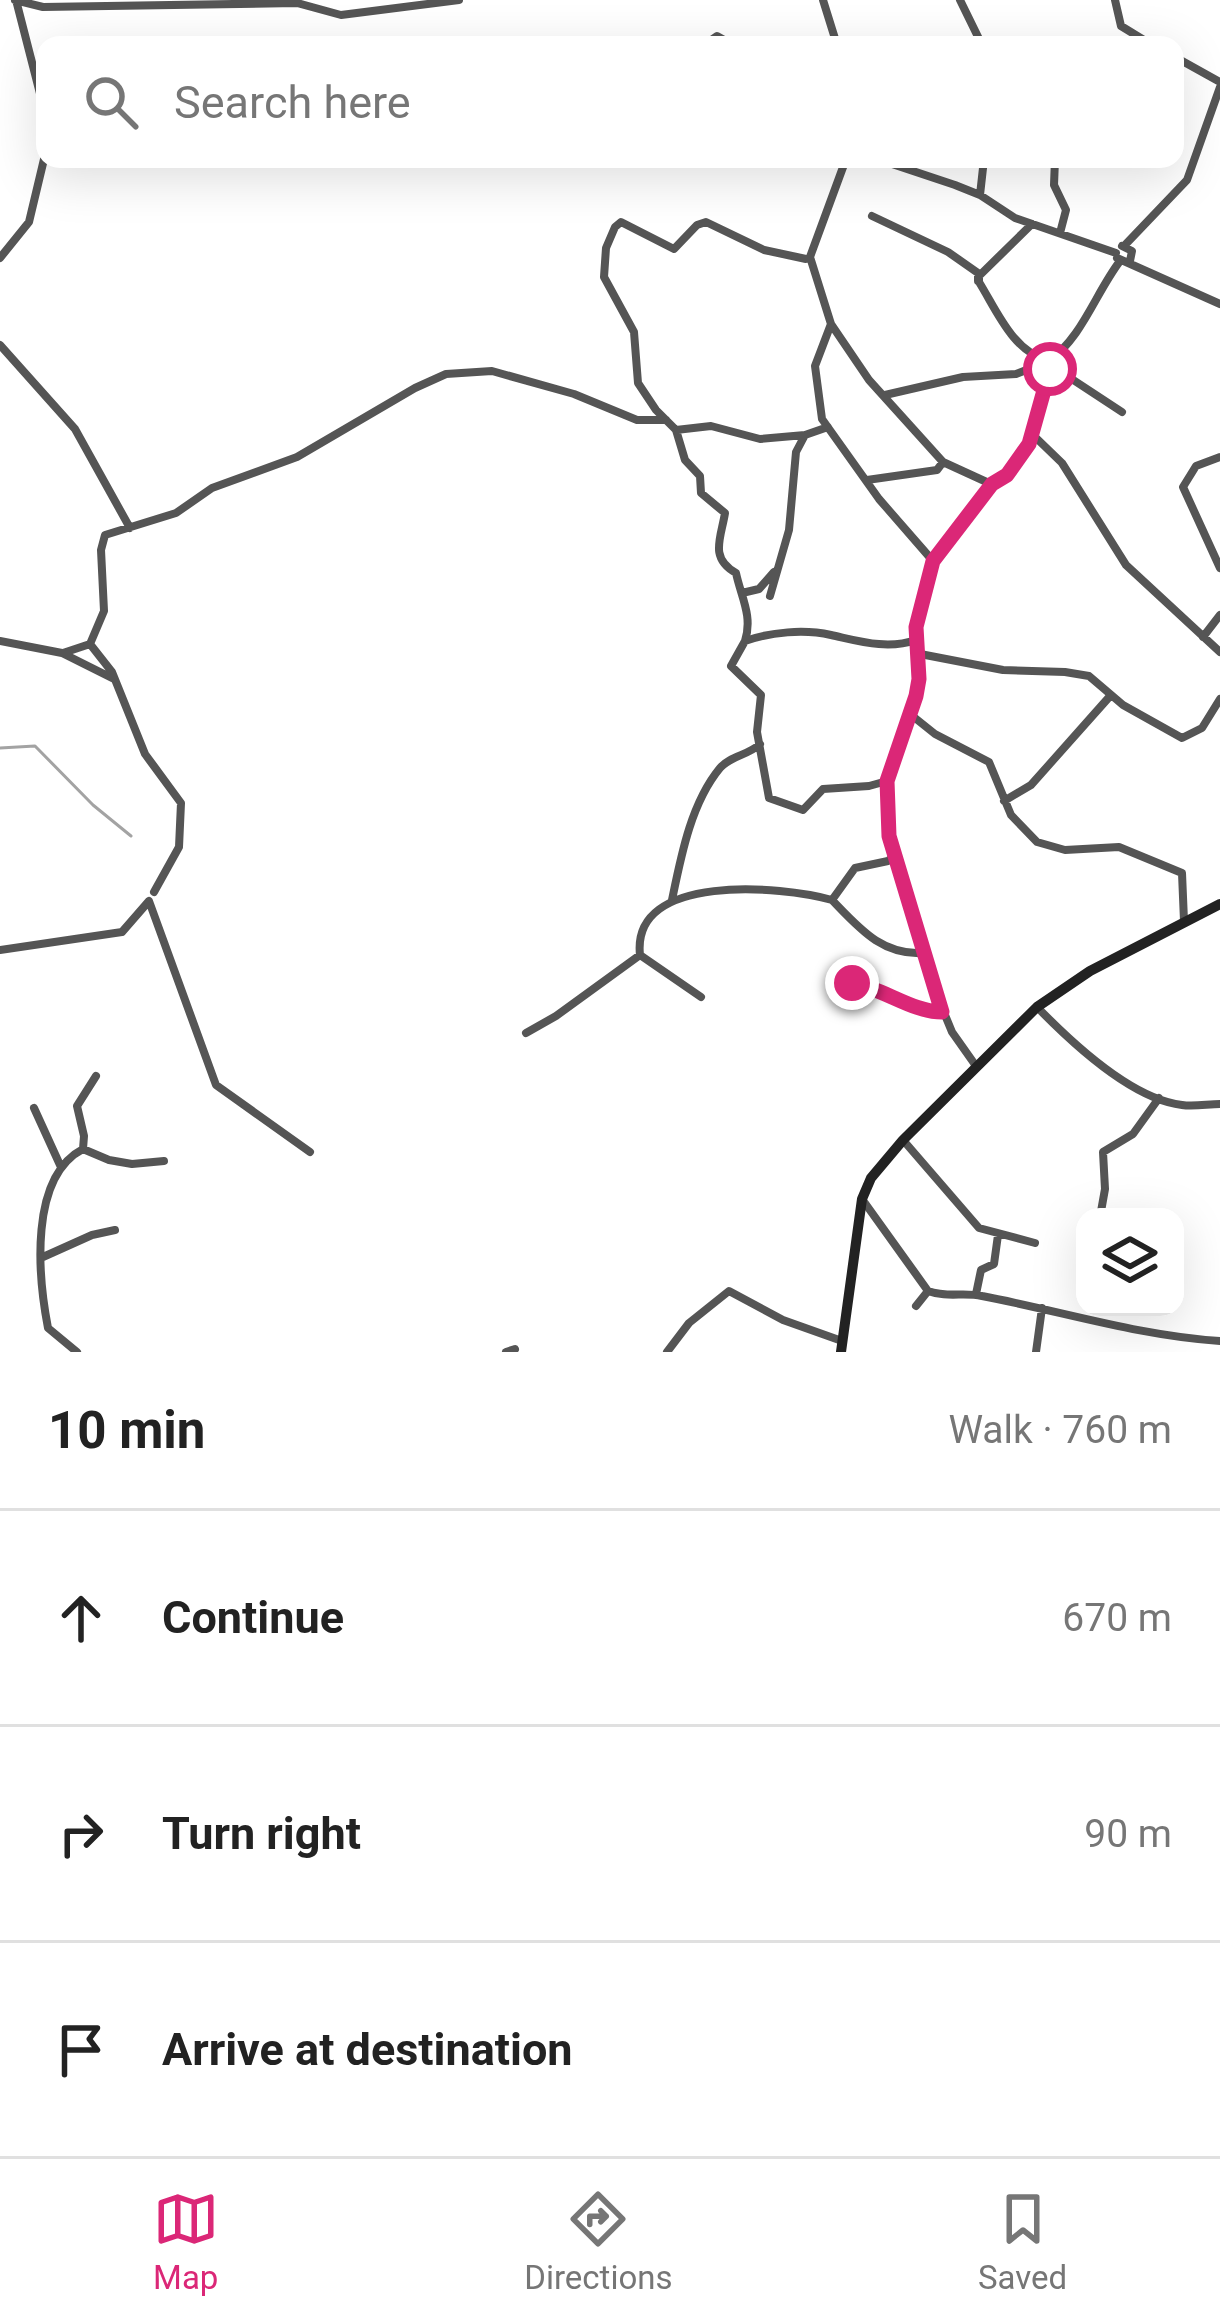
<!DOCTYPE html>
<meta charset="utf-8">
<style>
:root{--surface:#fff;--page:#f2f2f2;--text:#222;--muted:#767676;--line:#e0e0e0;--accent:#db2777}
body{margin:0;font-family:Roboto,sans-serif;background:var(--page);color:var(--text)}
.controls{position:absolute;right:36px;bottom:36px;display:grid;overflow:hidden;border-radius:24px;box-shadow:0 12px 48px #0002}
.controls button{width:108px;height:108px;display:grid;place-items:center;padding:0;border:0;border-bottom:3px solid var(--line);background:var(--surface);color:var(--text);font:60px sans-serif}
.stop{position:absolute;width:36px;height:36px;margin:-27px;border:9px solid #db2777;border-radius:50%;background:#fff}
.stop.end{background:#db2777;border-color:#fff;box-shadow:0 3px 12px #0008}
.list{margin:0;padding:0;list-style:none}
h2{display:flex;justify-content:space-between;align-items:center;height:156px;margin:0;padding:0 48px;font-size:51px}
h2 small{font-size:39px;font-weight:400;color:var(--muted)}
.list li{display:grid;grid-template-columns:78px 1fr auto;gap:36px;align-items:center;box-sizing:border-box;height:216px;padding:0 48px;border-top:3px solid var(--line)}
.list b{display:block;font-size:45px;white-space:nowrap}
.list em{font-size:39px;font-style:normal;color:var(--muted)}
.icon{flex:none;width:66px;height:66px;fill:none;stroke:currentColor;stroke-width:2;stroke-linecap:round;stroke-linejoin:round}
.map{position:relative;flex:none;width:1220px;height:1352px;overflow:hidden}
.search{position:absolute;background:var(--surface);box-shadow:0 12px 48px #0002;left:36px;right:36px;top:36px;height:132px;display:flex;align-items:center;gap:30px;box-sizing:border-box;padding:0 42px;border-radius:24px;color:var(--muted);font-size:45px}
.sheet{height:804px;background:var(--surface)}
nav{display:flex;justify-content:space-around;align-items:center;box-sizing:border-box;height:168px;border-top:3px solid var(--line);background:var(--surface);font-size:33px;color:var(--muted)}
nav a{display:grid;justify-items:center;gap:6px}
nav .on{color:var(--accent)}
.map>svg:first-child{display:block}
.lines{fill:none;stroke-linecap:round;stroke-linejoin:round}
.stream{stroke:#a3a3a3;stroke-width:3}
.minor{stroke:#555;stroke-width:8}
.secondary{stroke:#222;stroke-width:10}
.route{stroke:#db2777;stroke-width:15}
</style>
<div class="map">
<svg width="1220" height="1352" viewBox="0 0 1220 1352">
<rect width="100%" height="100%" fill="#fff"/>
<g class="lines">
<path class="stream" d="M0,748L35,746L93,805L131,836"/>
<path class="minor" d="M15,0L43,7L297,3L341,15L459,0
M16,0L45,113
M823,0L837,45
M960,0L982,45
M1115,0L1121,26L1152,45
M704,45L717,36L733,45
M1175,57L1220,82
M846,159L810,257L831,324L869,380L943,462L991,484
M877,159L955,185L980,195L1015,218L1116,253
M1055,159L1054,185L1066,210L1060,233
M980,195L984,159
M872,216L948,252L978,273V281
M1032,224L979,276V282C997,311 1013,352 1049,361
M1122,246L1132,251L1130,261
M1124,246L1187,180L1220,87
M0,258L29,222L45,155
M1117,258L1220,304
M831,324L815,366L822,419L879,499L933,561
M0,345L75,429L130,528
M1052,366L1122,412
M885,395L963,377L1016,374L1044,363
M676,430L656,410L638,383L634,332L604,277L606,248L615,227L621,222L674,249L697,225L706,222L764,250L806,259L810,257
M1031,433L1062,463L1126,565L1220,652
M1220,457L1196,466L1183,487L1220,568
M867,480L937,470L943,462
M742,593L759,589L774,572
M770,596L789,530L796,452L805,435L828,427
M1203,637L1220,615
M0,641L62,653L114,679
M745,641C753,616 741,597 736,573C709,558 721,538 725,513L701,493L700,476L685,460L676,430L711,426L760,439L805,435
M90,644L104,611L101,550L105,535L176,513L212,488L297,457L415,388L446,374L492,371L574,394L637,420H666
M90,644L112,672L145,754L181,803L179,847L154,892
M63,653L90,644
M915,653L1003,670L1065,672L1089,676L1123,705L1182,738L1202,728L1220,699
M910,714L935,734L989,762L1011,815L1037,842L1065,850L1119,847L1182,873L1184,921
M887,781L869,786L823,789L803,810L769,798L757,732L761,695L731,666L745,641C771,632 804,629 831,635C859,641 887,650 916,640
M1004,801L1031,785L1111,695
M672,900C681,856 691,803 720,768C730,756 749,755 760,744
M832,900C859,928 882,956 925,953
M0,950L122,932L149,901L216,1085L310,1152
M852,983L937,1014L942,1013L941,1008
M701,997L640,955C631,872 782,886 832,900L855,868L888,861L895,855
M1037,1007C1071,1042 1131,1099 1182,1105C1194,1107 1208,1104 1220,1104
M526,1033L556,1016L640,955
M976,1066L952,1032L931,981L918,923L889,836L887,781L916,696L917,627L933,561L991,484L1007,475L1021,458L1039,418L1052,366L1049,361C1083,336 1095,294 1120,261
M34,1108L60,1165
M903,1140L979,1228L1035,1243
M83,1149L84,1136L77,1106L96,1076
M862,1199L928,1291
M1100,1217L1105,1189L1103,1152L1133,1134L1159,1098
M43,1257L92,1235L115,1230
M1085,1273V1290
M976,1294L981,1270L994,1264L998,1235
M916,1306L928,1291C947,1298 964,1292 982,1296C1061,1311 1140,1336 1220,1341
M77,1352L48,1328C38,1276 29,1177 83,1149L109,1160L132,1164L164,1161
M506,1352L515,1349
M667,1352L689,1323L729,1291L783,1320L842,1341
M1036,1352L1042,1308"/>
<path class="secondary" d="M841,1352L862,1199L871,1178L903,1140L1037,1007L1090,971L1220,904"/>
</g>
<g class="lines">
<path class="route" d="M852,983C883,988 912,1012 942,1012L889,836L887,781L916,696L919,679L916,627L933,561L992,484L1007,475L1029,444L1050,369"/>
</g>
</svg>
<div class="controls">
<button><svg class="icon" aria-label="layers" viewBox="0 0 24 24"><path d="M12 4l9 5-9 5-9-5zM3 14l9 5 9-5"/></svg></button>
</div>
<div class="stop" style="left:1050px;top:369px"></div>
<div class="stop end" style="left:852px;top:983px"></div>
<div class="search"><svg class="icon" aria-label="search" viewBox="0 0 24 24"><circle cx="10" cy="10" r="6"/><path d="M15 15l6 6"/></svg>Search here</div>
</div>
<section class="sheet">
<h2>10 min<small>Walk · 760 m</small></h2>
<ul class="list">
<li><svg class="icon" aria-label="ahead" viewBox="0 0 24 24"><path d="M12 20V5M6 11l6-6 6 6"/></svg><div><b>Continue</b></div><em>670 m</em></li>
<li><svg class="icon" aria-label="right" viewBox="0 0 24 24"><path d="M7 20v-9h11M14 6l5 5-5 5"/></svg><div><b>Turn right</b></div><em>90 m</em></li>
<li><svg class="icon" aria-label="arrive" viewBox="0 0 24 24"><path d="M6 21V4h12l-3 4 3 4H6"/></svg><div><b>Arrive at destination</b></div></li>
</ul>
</section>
<nav>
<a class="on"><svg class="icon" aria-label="map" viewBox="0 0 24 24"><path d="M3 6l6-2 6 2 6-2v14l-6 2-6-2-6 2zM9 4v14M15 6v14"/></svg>Map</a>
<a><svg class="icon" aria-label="directions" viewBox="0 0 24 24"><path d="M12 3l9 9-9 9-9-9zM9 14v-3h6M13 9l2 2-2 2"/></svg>Directions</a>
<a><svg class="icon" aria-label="saved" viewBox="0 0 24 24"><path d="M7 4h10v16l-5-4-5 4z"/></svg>Saved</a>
</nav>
